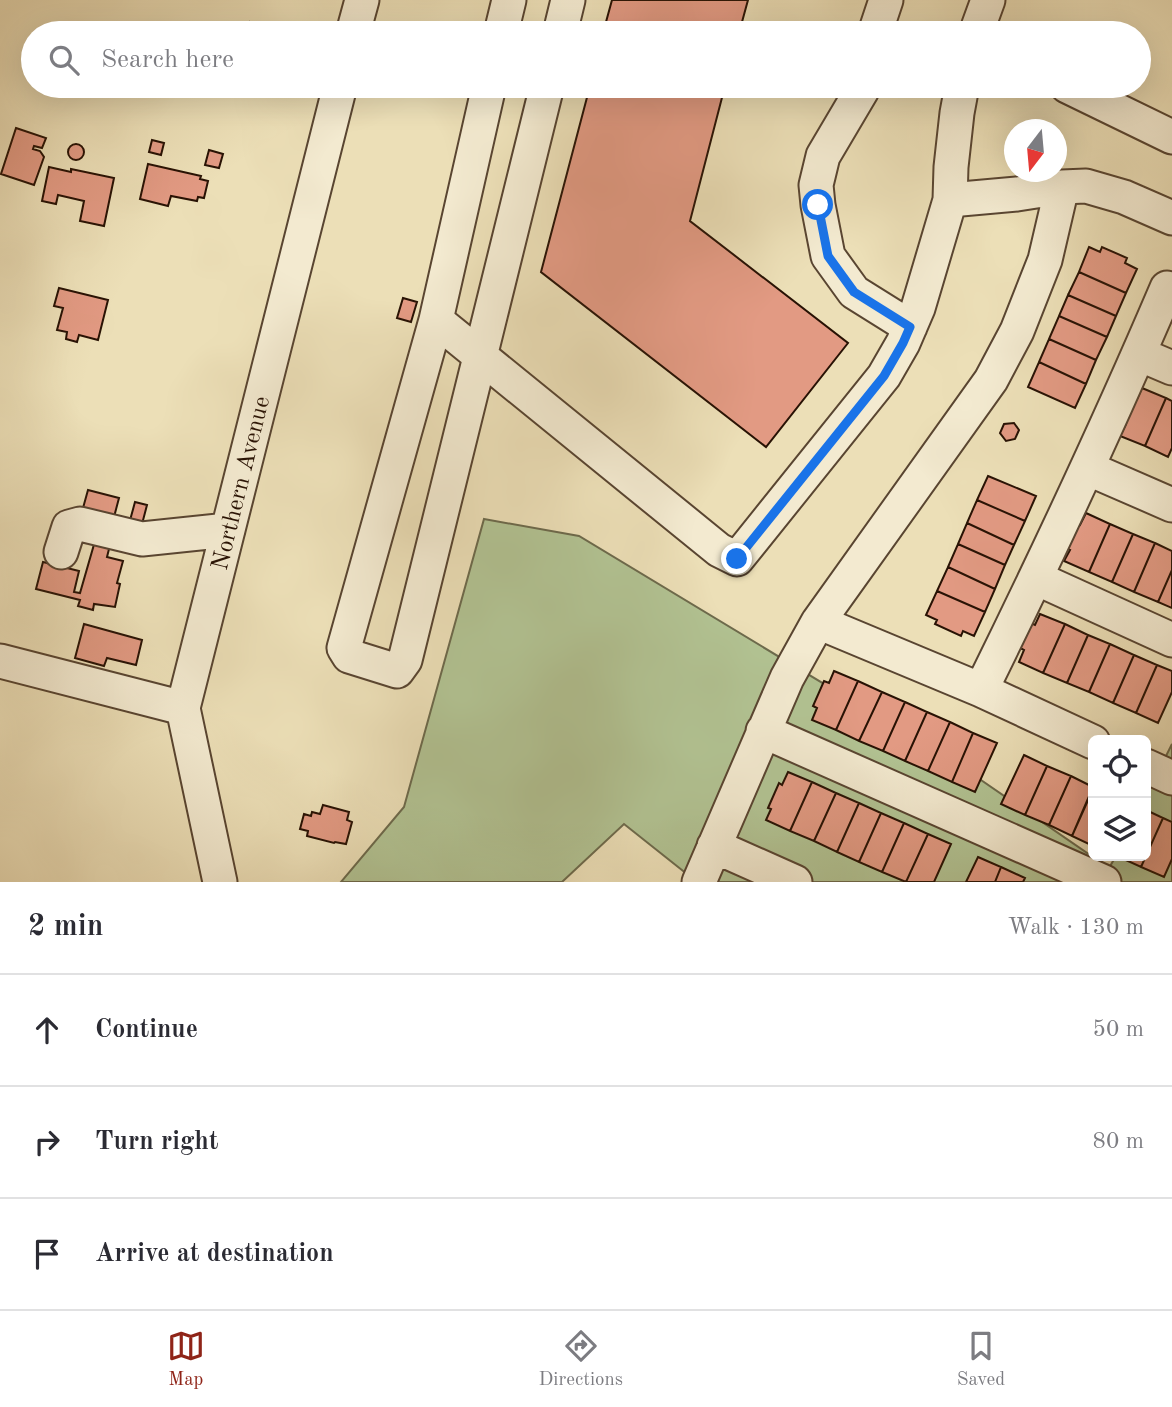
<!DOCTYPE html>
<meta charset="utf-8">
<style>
:root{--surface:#fff;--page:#f2f2f3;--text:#2b2b33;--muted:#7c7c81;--line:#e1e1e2;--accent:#8f2418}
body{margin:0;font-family:"Old Standard TT",serif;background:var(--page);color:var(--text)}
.controls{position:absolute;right:21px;bottom:21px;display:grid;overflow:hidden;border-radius:10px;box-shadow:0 7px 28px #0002}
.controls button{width:63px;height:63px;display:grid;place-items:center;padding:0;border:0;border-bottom:2px solid var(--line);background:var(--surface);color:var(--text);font:35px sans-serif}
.compass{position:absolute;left:1004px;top:119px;width:63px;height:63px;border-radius:50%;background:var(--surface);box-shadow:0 7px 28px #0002;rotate:196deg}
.stop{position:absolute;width:21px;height:21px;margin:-16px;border:5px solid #1a73e8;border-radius:50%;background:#fff}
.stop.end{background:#1a73e8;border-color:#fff;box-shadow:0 2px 7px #0008}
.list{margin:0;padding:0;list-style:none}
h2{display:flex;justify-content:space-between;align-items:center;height:91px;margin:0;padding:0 28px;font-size:30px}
h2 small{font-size:23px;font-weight:400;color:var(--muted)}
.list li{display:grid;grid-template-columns:46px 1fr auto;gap:21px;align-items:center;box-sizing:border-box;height:112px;padding:0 28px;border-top:2px solid var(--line)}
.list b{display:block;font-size:26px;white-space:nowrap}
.list em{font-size:23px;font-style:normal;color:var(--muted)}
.icon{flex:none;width:38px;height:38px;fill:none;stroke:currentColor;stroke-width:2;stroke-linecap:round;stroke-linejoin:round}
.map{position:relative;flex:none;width:1172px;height:882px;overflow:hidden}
.search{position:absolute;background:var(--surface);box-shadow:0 7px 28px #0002;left:21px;right:21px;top:21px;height:77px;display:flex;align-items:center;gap:18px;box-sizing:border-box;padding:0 24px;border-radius:38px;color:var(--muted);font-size:26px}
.sheet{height:427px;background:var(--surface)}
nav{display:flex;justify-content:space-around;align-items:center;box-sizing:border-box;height:98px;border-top:2px solid var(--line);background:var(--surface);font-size:19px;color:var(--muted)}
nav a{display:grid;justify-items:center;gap:4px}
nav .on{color:var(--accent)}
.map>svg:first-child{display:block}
.green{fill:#b2c393;stroke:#6d6a4c;stroke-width:2}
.building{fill:#e29a83;stroke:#281204;stroke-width:2}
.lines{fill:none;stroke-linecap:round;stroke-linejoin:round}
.minor-casing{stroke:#594531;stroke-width:37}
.minor{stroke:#f3ead0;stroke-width:33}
.route{stroke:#1a73e8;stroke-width:9}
.labels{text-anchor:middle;stroke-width:6;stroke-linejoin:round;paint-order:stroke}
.street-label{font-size:24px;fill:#281204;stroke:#f3ead0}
</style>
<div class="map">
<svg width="1172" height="882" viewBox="0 0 1172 882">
<rect width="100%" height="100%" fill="#ecdfb7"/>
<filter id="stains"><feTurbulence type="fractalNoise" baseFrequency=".00286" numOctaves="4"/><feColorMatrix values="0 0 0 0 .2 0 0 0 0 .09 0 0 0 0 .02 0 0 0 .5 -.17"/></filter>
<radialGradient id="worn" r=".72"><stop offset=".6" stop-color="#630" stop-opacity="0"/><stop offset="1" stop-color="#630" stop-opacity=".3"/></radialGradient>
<path class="green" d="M484,519L579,536L965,769L1109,868L1116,856H1146V796L1172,744V882H697L624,824L562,882H341L404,807Z"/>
<path class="building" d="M612,0H748L739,33H603Z
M250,22L255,24L254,28L267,31L266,33H233L235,25L249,27Z
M590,86H725L690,221L848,343L766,447L541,272Z
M16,128L46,138L42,148L34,146L33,149L40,151L44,157L34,185L1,174Z
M152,140L164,143L161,155L149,152Z
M68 152a8 8 0 1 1 16 0a8 8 0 1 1-16 0Z
M209,150L223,154L219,168L205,165Z
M148,164L201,176L200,179L208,181L204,198L198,197L197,201L171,196L168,206L140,199Z
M49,167L71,172V169L114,178L104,226L80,221L84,201L58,195L56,204L42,201Z
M1089,247L1100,252L1102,247L1127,258L1125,263L1137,269L1126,293L1079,272Z
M1079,272L1126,293L1116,316L1068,295Z
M59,288L108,300L98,340L79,335L77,342L66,339L67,332L57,330L63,308L54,306Z
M1068,295L1116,316L1107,337L1059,316Z
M403,298L417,302L411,322L397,318Z
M1059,316L1107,337L1096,360L1049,339Z
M1049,339L1096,360L1086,384L1039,362Z
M1039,362L1086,384L1075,408L1028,387Z
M1142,388L1166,398L1145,446L1120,436L1126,424L1122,422L1137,399Z
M1166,398L1172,401V448L1168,457L1145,446Z
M1014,423L1019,430L1015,439L1006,441L1000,433L1004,424Z
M988,476L1036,496L1025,521L977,500Z
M88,490L119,498L114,517L83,508Z
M977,500L1025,521L1014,545L967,523Z
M135,502L147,505L141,528L129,524Z
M1086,513L1110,524L1089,572L1064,561L1070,550L1065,548L1076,523L1080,525Z
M967,523L1014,545L1005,565L958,544Z
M1110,524L1133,534L1112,582L1089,572Z
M1133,534L1155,543L1134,592L1112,582Z
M95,541L110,545L107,557L123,561L117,583L120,584L115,607L94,604L93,610L78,606L80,600L36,589L43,562L79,571L74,592L80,593Z
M1155,543L1172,551V570L1158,602L1134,592Z
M958,544L1005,565L995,589L948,567Z
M948,567L995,589L985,612L937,591Z
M1172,570V608L1158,602Z
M937,591L985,612L974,636L963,631L961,636L935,624L937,620L926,615Z
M1040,614L1065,624L1043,673L1019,662L1024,650L1020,648L1031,623L1035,625Z
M84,624L142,640L136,665L107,658L104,666L75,658Z
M1065,624L1088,635L1067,683L1043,673Z
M1088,635L1110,644L1089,692L1067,683Z
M1110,644L1134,655L1113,703L1089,692Z
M1134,655L1157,665L1136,713L1113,703Z
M1157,665L1172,671V692L1158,723L1136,713Z
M834,671L858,681L836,730L812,720L817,708L813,706L824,681L829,683Z
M858,681L882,692L859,741L836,730Z
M882,692L905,702L883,751L859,741Z
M905,702L927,712L905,761L883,751Z
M927,712L950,722L928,771L905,761Z
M950,722L973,733L952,782L928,771Z
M973,733L997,743L975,792L952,782Z
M1024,755L1047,766L1025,815L1001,804Z
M1047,766L1071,776L1049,825L1025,815Z
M788,772L812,782L790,831L766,820L771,809L768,808L779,783L782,785Z
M1071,776L1093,787L1072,836L1049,825Z
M812,782L836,793L814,841L790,831Z
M1093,789V846L1072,836Z
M836,793L859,803L837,852L814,841Z
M859,803L881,813L859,862L837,852Z
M323,805L349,812L347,820L352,822L346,844L335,842L334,843L307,836L308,831L300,829L304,814L311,816L312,812L320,814Z
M1146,810L1163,818L1146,856Z
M881,813L904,823L882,872L859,862Z
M1163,818L1172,822V859L1164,877L1141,867Z
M904,823L928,834L906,882L882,872Z
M928,834L951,844L934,882H906Z
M1117,856H1146L1141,867Z
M978,857L1001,867L995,882H966Z
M1001,867L1025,878L1023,882H995Z"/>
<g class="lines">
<defs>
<path id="minor" d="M353,33L362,0
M501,33L509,0
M560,33L568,0
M875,33L886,0
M976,33L988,0
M489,86L436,320L719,550L737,559L884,376L903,343L918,308L950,200L951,167L957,113L962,86
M863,86L862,90L823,156L816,185L818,205L828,256L854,292L910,327
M1067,86L1172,137
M950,200L1017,194L1062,187L1086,186L1124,197L1172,218
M436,320L344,648L349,656L397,671L405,660L547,86
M1139,354L1172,368
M1087,468L1172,505
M61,552L69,527L80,524L142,539L228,530
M1036,578L1172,640
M818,622L981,690L1093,742
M0,661L183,708
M981,690C1046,558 1109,424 1167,288
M763,731L1104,882
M1146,766L1172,778
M714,846L795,882
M220,882L183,708L340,86
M699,882L787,678L818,622L991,380L1017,331L1045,260L1062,187"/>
</defs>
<use href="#minor" class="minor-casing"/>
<use href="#minor" class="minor"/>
</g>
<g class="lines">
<path class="route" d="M737,559L884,376L903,343L910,327L854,292L828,256L818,205"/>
</g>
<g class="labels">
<g class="street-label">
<text transform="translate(240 483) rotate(-76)" y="8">Northern Avenue</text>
</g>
</g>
<rect width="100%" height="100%" filter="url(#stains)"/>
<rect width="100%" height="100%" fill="url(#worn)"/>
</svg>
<div class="controls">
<button><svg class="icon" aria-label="locate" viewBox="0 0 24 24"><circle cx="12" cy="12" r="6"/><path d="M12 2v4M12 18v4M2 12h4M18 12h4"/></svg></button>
<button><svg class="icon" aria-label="layers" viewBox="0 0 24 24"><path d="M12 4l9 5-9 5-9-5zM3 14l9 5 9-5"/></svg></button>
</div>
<svg class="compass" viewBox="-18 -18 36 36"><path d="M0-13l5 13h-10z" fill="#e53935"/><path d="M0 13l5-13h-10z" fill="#7c7c81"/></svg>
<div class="stop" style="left:818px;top:205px"></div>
<div class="stop end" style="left:737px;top:559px"></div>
<div class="search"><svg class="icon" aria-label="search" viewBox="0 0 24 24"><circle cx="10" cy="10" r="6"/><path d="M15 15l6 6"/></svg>Search here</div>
</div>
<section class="sheet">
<h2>2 min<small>Walk · 130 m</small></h2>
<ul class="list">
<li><svg class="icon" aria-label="ahead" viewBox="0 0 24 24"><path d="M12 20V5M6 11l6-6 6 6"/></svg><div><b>Continue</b></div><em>50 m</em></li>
<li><svg class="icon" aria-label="right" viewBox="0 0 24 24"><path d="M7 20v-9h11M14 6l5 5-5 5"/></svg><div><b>Turn right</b></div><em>80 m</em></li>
<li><svg class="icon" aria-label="arrive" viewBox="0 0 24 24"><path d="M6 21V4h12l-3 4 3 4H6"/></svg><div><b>Arrive at destination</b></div></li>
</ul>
</section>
<nav>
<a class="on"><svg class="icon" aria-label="map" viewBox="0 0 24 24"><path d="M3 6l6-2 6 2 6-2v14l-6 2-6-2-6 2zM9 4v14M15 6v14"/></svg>Map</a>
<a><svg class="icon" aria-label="directions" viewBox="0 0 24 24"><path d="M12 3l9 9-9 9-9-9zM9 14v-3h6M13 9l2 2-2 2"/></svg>Directions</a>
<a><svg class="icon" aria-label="saved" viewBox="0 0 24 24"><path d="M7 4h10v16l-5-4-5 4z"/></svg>Saved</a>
</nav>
